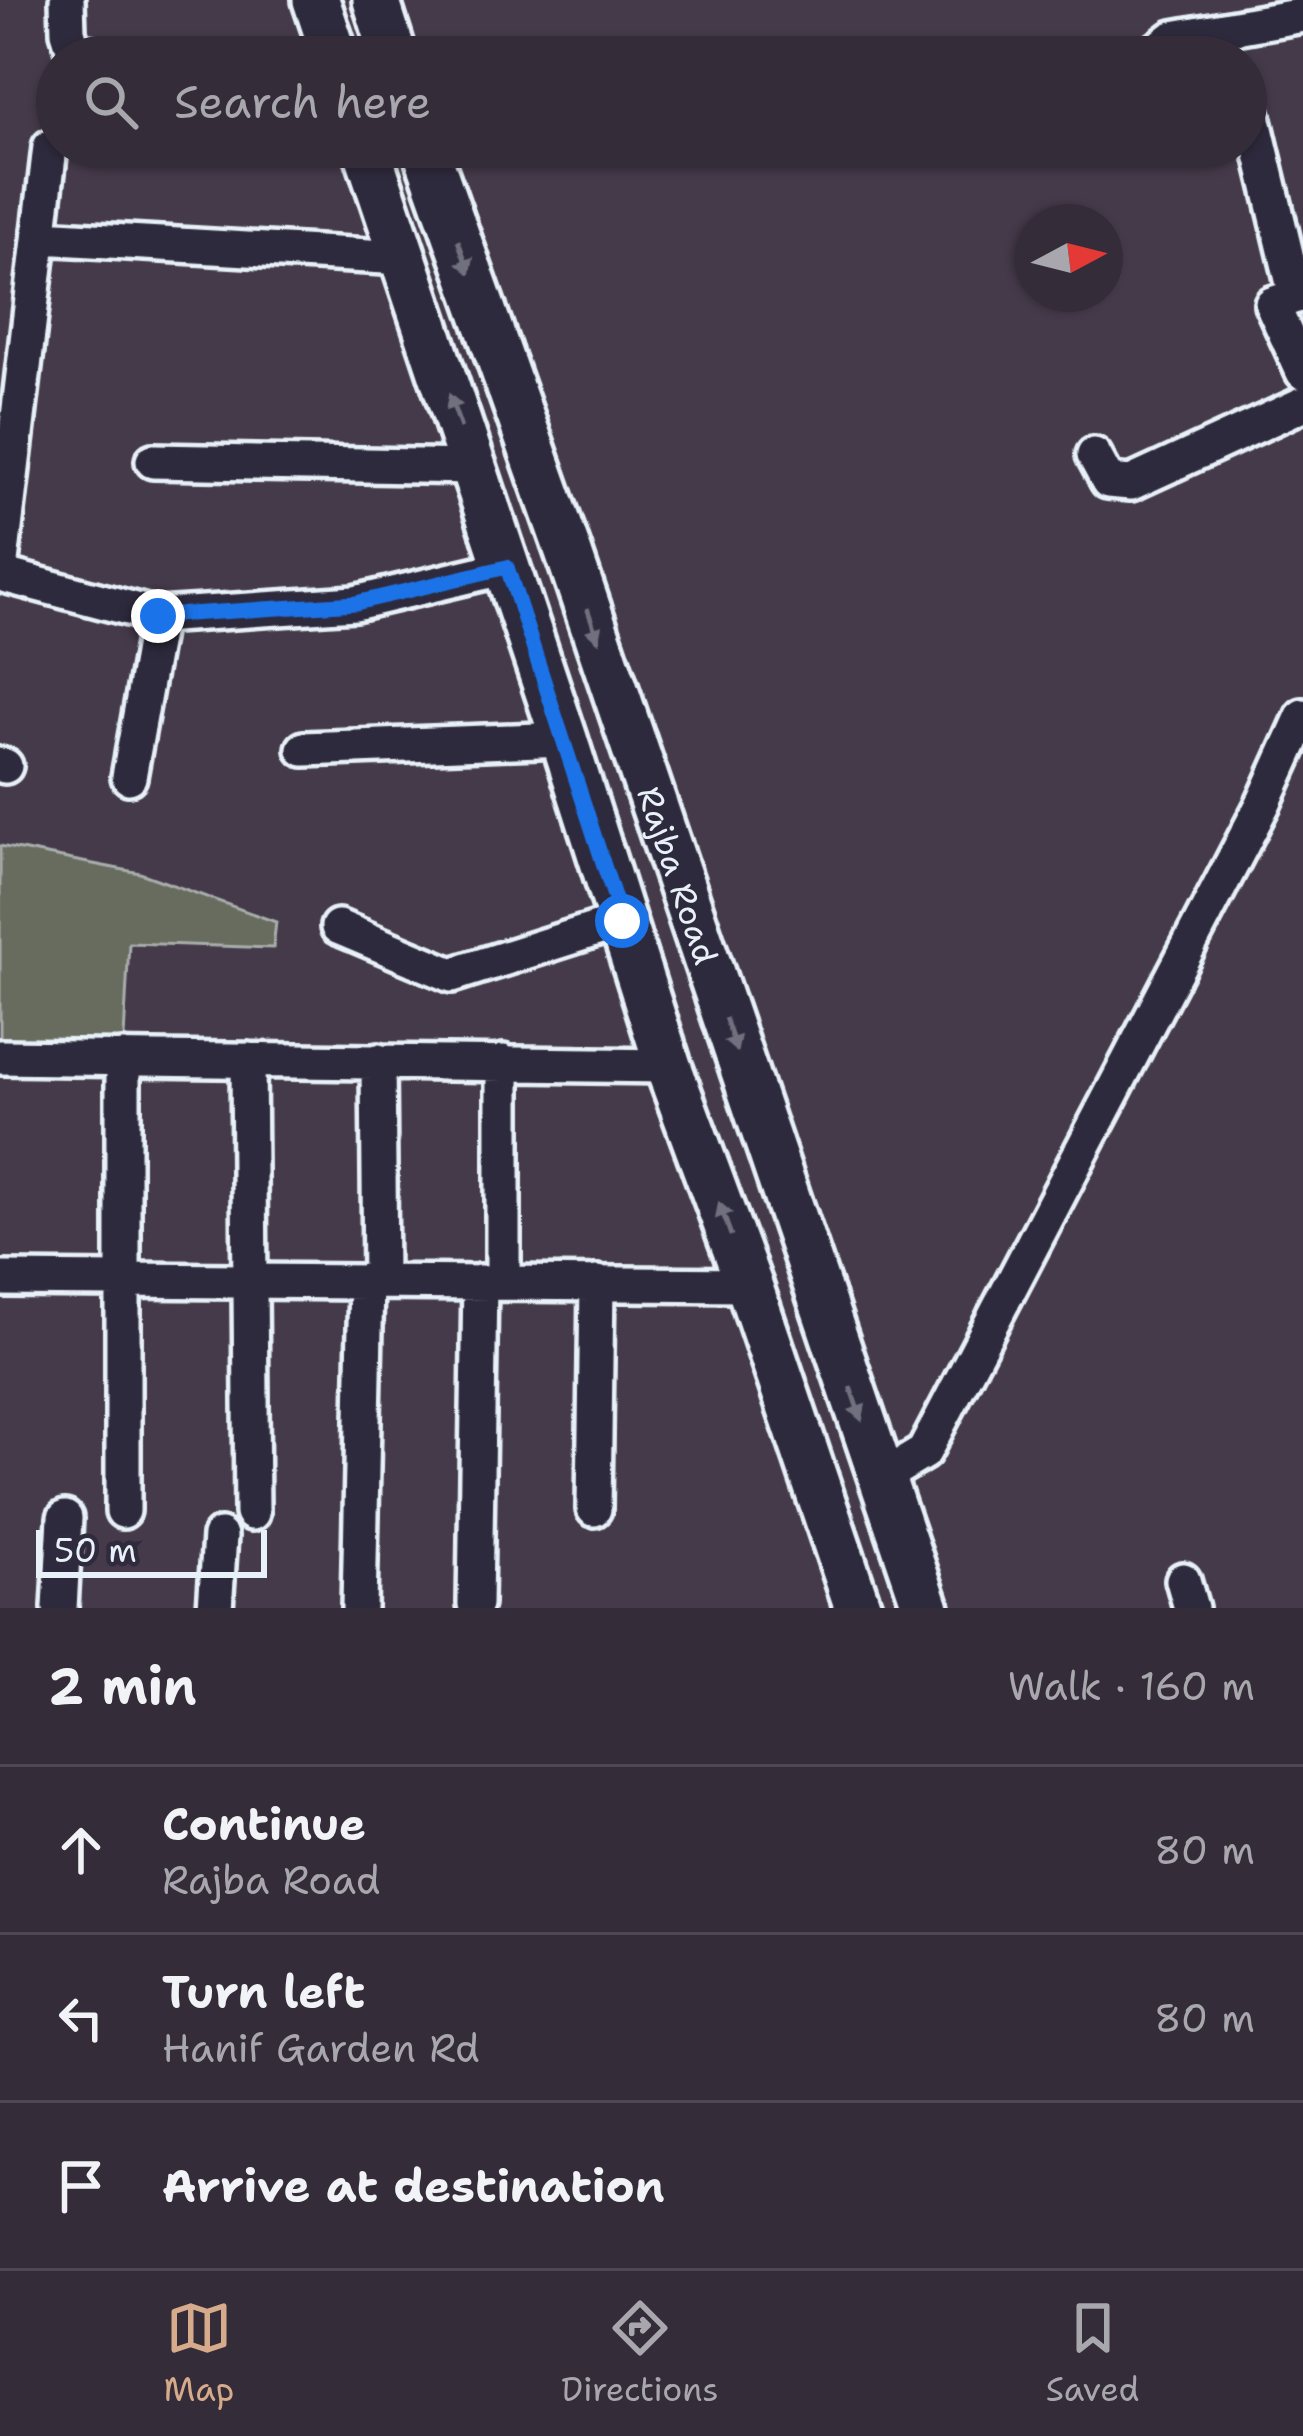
<!DOCTYPE html>
<meta charset="utf-8">
<style>
:root{--surface:#342c38;--page:#3f3843;--text:#f1f3f6;--muted:#a9a7ae;--line:#4e4853;--accent:#d6ab8b}
body{margin:0;font-family:"Shantell Sans",sans-serif;background:var(--page);color:var(--text)}
.compass{position:absolute;left:1015px;top:204px;width:108px;height:108px;border-radius:50%;background:var(--surface);box-shadow:0 3px 9px #0004;rotate:83deg}
.scale{position:absolute;left:36px;bottom:30px;width:231px;box-sizing:border-box;padding-left:12px;border:6px solid #e8f1f8;border-top:0;font-size:33px;line-height:42px;white-space:nowrap;color:#e8f1f8;-webkit-text-stroke:9px #2f2a3d;paint-order:stroke}
.stop{position:absolute;width:36px;height:36px;margin:-27px;border:9px solid #1a73e8;border-radius:50%;background:#fff}
.stop.end{background:#1a73e8;border-color:#fff;box-shadow:0 3px 12px #0008}
.list{margin:0;padding:0;list-style:none}
h2{display:flex;justify-content:space-between;align-items:center;height:156px;margin:0;padding:0 48px;font-size:51px}
h2 small{font-size:39px;font-weight:400;color:var(--muted)}
.list li{display:grid;grid-template-columns:78px 1fr auto;gap:36px;align-items:center;box-sizing:border-box;height:168px;padding:0 48px;border-top:3px solid var(--line)}
.list b{display:block;font-size:45px;white-space:nowrap}
.list p{margin:0;font-size:39px;white-space:nowrap;color:var(--muted)}
.list em{font-size:39px;font-style:normal;color:var(--muted)}
.icon{flex:none;width:66px;height:66px;fill:none;stroke:currentColor;stroke-width:2;stroke-linecap:round;stroke-linejoin:round}
.map{position:relative;flex:none;width:1303px;height:1608px;overflow:hidden}
.search{position:absolute;background:var(--surface);box-shadow:0 3px 9px #0004;left:36px;right:36px;top:36px;height:132px;display:flex;align-items:center;gap:30px;box-sizing:border-box;padding:0 42px;border-radius:66px;color:var(--muted);font-size:45px}
.sheet{height:660px;background:var(--surface)}
nav{display:flex;justify-content:space-around;align-items:center;box-sizing:border-box;height:168px;border-top:3px solid var(--line);background:var(--surface);font-size:33px;color:var(--muted)}
nav a{display:grid;justify-items:center;gap:6px}
nav .on{color:var(--accent)}
.map>svg:first-child{display:block}
.green{fill:#686c5f;stroke:#a8aeac;stroke-width:3}
.lines{fill:none;stroke-linecap:round;stroke-linejoin:round}
.street-casing{stroke:#e8f1f8;stroke-width:42}
.secondary-casing{stroke:#e8f1f8;stroke-width:54}
.street{stroke:#2f2a3d;stroke-width:33}
.secondary{stroke:#2f2a3d;stroke-width:45}
.oneway{fill:#70707e}
.route{stroke:#1a73e8;stroke-width:15}
.labels{text-anchor:middle;stroke-width:12;stroke-linejoin:round;paint-order:stroke}
.street-label{font-size:33px;fill:#e8f1f8;stroke:#2f2a3d}
</style>
<div class="map">
<svg width="1303" height="1608" viewBox="0 0 1303 1608">
<rect width="100%" height="100%" fill="#453a4a"/>
<filter id="ink" filterUnits="userSpaceOnUse"><feTurbulence type="fractalNoise" baseFrequency=".00833" numOctaves="2"/><feDisplacementMap in="SourceGraphic" scale="24" xChannelSelector="R" yChannelSelector="G"/><feConvolveMatrix kernelMatrix="1 2 1 2 8 2 1 2 1" color-interpolation-filters="sRGB"/></filter>
<g filter="url(#ink)">
<path class="green" d="M0,846L140,873L276,922L273,948L129,943L123,1058L0,1057Z"/>
<g class="lines">
<defs>
<path id="street" d="M67,0L68,32L74,51L111,57
M1148,57L1173,38L1303,15
M1246,87L1296,296L1272,304L1303,372
M41,237L403,258
M1094,455L1108,481L1131,483L1303,404
M153,461L473,467
M0,570L50,147
M0,574L158,616L355,603L507,567
M304,749L564,739
M0,765L5,766
M129,777L158,616
M338,927L452,975L622,921
M0,1057L668,1066
M123,1058V1511
M248,1060L252,1513
M378,1061L380,1281
M503,1062V1282
M0,1279L749,1285
M881,1478L924,1452L1264,802L1303,716
M594,1509L597,1283
M1183,1580L1191,1608
M475,1604L480,1282
M60,1608L65,1518
M215,1608L220,1536
M359,1608L366,1281"/>
<g id="secondary">
<path d="M316,0L335,57"/>
<path d="M376,0L394,57"/>
<path d="M366,147L564,739L668,1066L749,1285L858,1608"/>
<path id="s1" d="M425,147L568,551L926,1608"/>
</g>
</defs>
<use href="#street" class="street-casing"/>
<use href="#secondary" class="secondary-casing"/>
<use href="#street" class="street"/>
<use href="#secondary" class="secondary"/>
</g>
<defs><path id="oneway-solid" d="M-6-.8H1V-3.2L6.5 0L1 3.2V.8H-6Z" transform="scale(3)"/></defs>
<g class="oneway">
<use href="#oneway-solid" transform="translate(464 257) rotate(70)"/>
<use href="#oneway-solid" transform="translate(455 411) rotate(-109)"/>
<use href="#oneway-solid" transform="translate(593 625) rotate(71)"/>
<use href="#oneway-solid" transform="translate(731 1035) rotate(71)"/>
<use href="#oneway-solid" transform="translate(725 1219) rotate(-110)"/>
<use href="#oneway-solid" transform="translate(856 1404) rotate(71)"/>
</g>
</g>
<g class="lines" filter="url(#ink)">
<path class="route" d="M158,616L356,603L507,567L622,921"/>
</g>
<g class="labels">
<g class="street-label">
<text dy="12" stroke="none"><textPath href="#s1" startOffset="771">Rajba Road</textPath></text>
</g>
</g>
</svg>
<svg class="compass" viewBox="-18 -18 36 36"><path d="M0-13l5 13h-10z" fill="#e53935"/><path d="M0 13l5-13h-10z" fill="#a9a7ae"/></svg>
<div class="scale">50 m</div>
<div class="stop" style="left:622px;top:921px"></div>
<div class="stop end" style="left:158px;top:616px"></div>
<div class="search"><svg class="icon" aria-label="search" viewBox="0 0 24 24"><circle cx="10" cy="10" r="6"/><path d="M15 15l6 6"/></svg>Search here</div>
</div>
<section class="sheet">
<h2>2 min<small>Walk · 160 m</small></h2>
<ul class="list">
<li><svg class="icon" aria-label="ahead" viewBox="0 0 24 24"><path d="M12 20V5M6 11l6-6 6 6"/></svg><div><b>Continue</b><p>Rajba Road</p></div><em>80 m</em></li>
<li><svg class="icon" aria-label="left" viewBox="0 0 24 24"><path d="M17 20v-9H6M10 6l-5 5 5 5"/></svg><div><b>Turn left</b><p>Hanif Garden Rd</p></div><em>80 m</em></li>
<li><svg class="icon" aria-label="arrive" viewBox="0 0 24 24"><path d="M6 21V4h12l-3 4 3 4H6"/></svg><div><b>Arrive at destination</b></div></li>
</ul>
</section>
<nav>
<a class="on"><svg class="icon" aria-label="map" viewBox="0 0 24 24"><path d="M3 6l6-2 6 2 6-2v14l-6 2-6-2-6 2zM9 4v14M15 6v14"/></svg>Map</a>
<a><svg class="icon" aria-label="directions" viewBox="0 0 24 24"><path d="M12 3l9 9-9 9-9-9zM9 14v-3h6M13 9l2 2-2 2"/></svg>Directions</a>
<a><svg class="icon" aria-label="saved" viewBox="0 0 24 24"><path d="M7 4h10v16l-5-4-5 4z"/></svg>Saved</a>
</nav>
